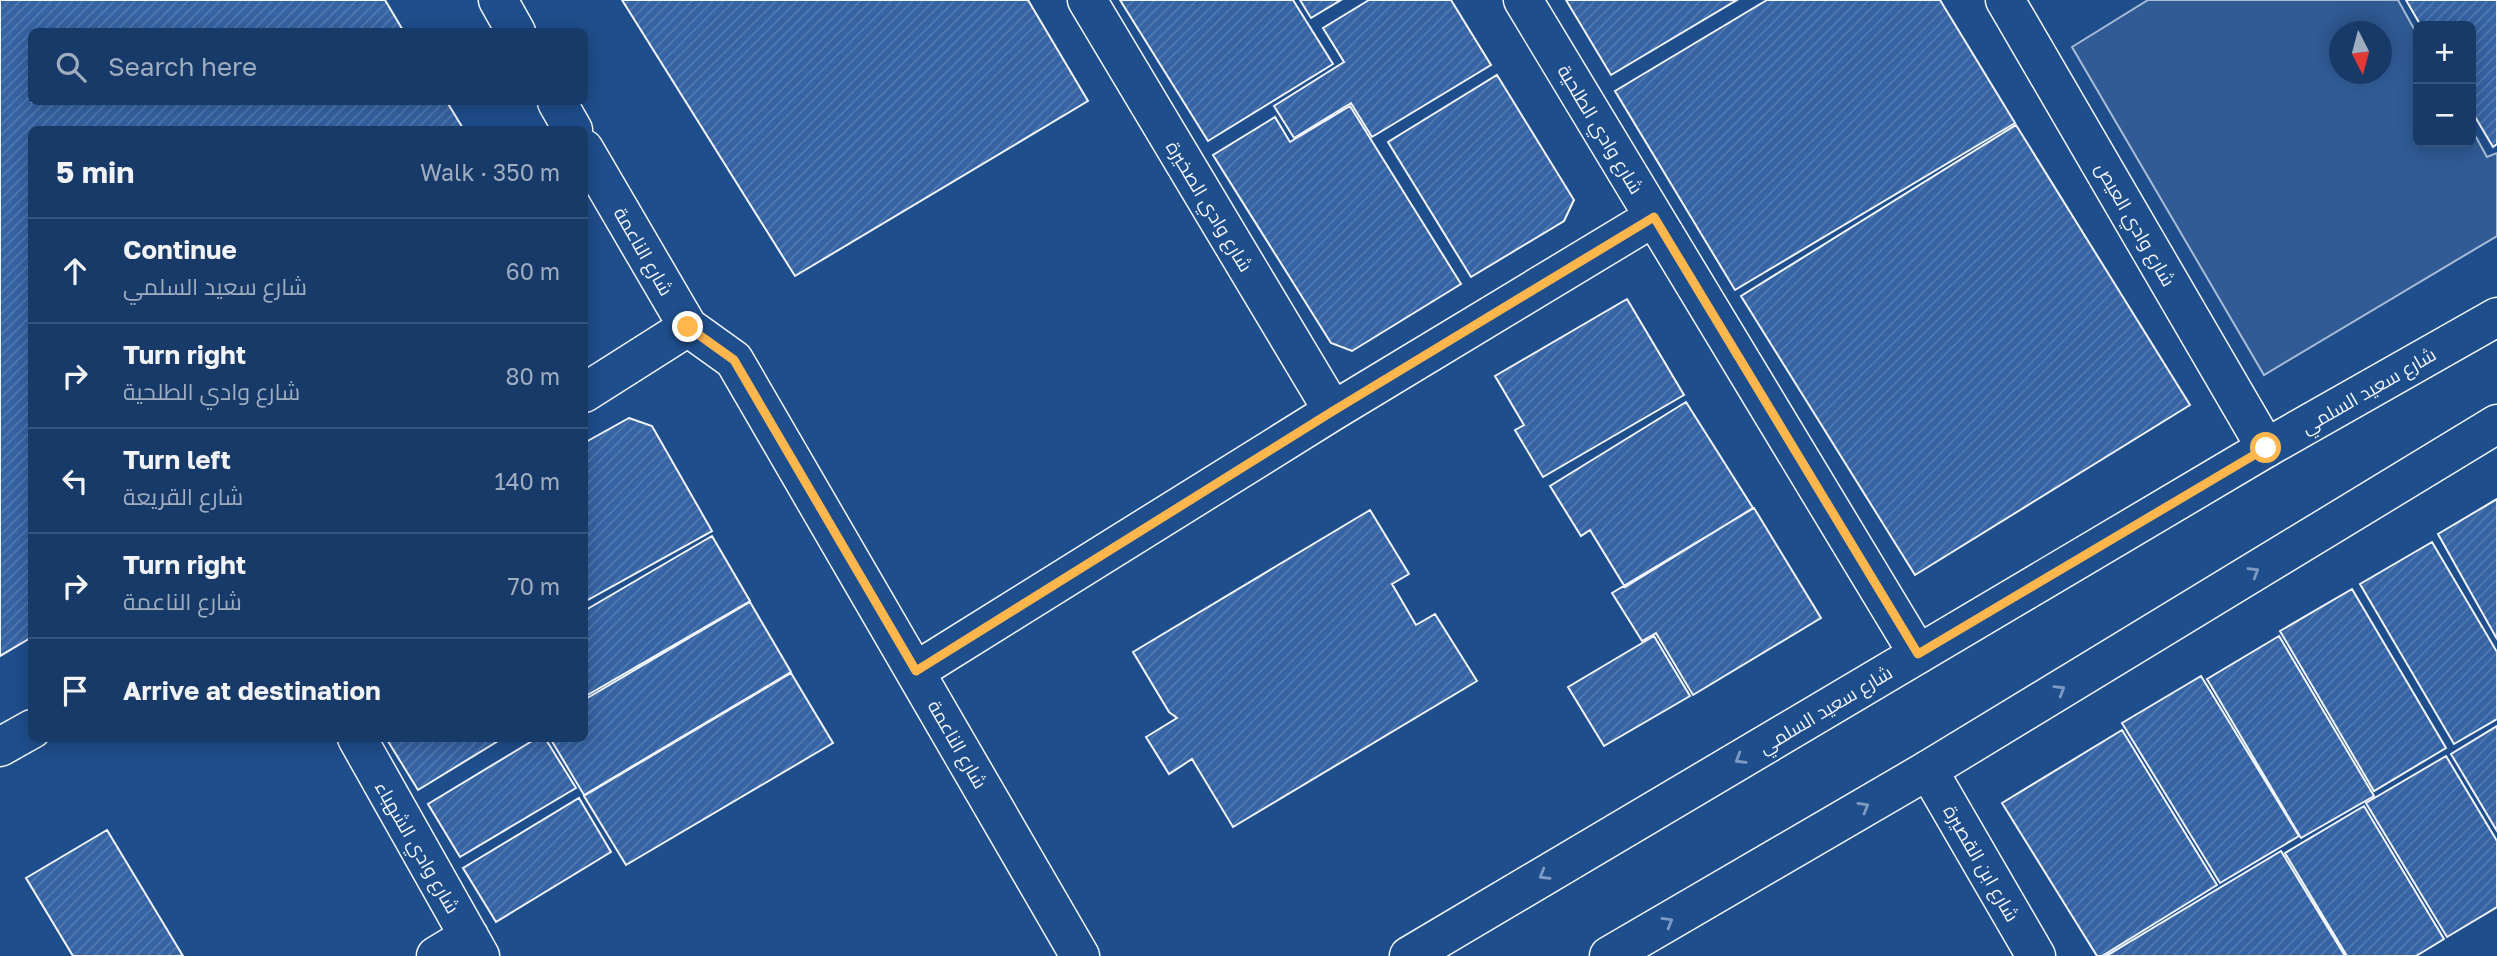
<!DOCTYPE html>
<meta charset="utf-8">
<style>
:root{--surface:#173a69;--page:#244571;--text:#f1f3f6;--muted:#9eadc0;--line:#36547d}
body{margin:0;font-family:"Golos Text",Cairo,sans-serif;background:var(--page);color:var(--text)}
.controls{position:absolute;right:21px;top:21px;display:grid;overflow:hidden;border-radius:10px;box-shadow:0 4px 18px #0003}
.controls button{width:63px;height:63px;display:grid;place-items:center;padding:0;border:0;border-bottom:2px solid var(--line);background:var(--surface);color:var(--text);font:35px sans-serif}
.compass{position:absolute;left:2329px;top:21px;width:63px;height:63px;border-radius:50%;background:var(--surface);box-shadow:0 4px 18px #0003;rotate:174deg}
.stop{position:absolute;width:21px;height:21px;margin:-16px;border:5px solid #ffb74d;border-radius:50%;background:#fff}
.stop.end{background:#ffb74d;border-color:#fff;box-shadow:0 2px 7px #0008}
.list{margin:0;padding:0;list-style:none}
h2{display:flex;justify-content:space-between;align-items:center;height:91px;margin:0;padding:0 28px;font-size:30px}
h2 small{font-size:23px;font-weight:400;color:var(--muted)}
.list li{display:grid;grid-template-columns:46px 1fr auto;gap:21px;align-items:center;box-sizing:border-box;height:105px;padding:0 28px;border-top:2px solid var(--line)}
.list b{display:block;font-size:26px;white-space:nowrap}
.list p{margin:0;font-size:23px;white-space:nowrap;color:var(--muted)}
.list em{font-size:23px;font-style:normal;color:var(--muted)}
.icon{flex:none;width:38px;height:38px;fill:none;stroke:currentColor;stroke-width:2;stroke-linecap:round;stroke-linejoin:round}
.map{position:relative;flex:none;width:2497px;height:956px;overflow:hidden}
.search{position:absolute;background:var(--surface);box-shadow:0 4px 18px #0003;left:28px;top:28px;width:560px;height:77px;display:flex;align-items:center;gap:18px;box-sizing:border-box;padding:0 24px;border-radius:10px;color:var(--muted);font-size:26px}
.panel{position:absolute;background:var(--surface);box-shadow:0 4px 18px #0003;left:28px;top:126px;width:560px;height:616px;border-radius:10px}
.map>svg:first-child{display:block}
</style>
<div class="map">
<svg width="2497" height="956" viewBox="0 0 2497 956">
<defs>
<pattern id="building-hatch" width="6" height="6" patternUnits="userSpaceOnUse" patternTransform="scale(1.75)"><rect width="6" height="6" fill="#3563a3"/><path d="M-1 1l2-2M0 6l6-6M5 7l2-2" fill="none" stroke="#537ab1"/></pattern>
</defs>
<rect width="100%" height="100%" fill="#1f4e8c"/>
<!-- built -->
<path fill="#305b95" stroke="#a8bbd7" stroke-width="2" fill-rule="evenodd" d="M2148,0H2398L2418,36V142H2471V128L2487,157L2497,153V236L2264,375L2072,47ZM2340,32H2382V74H2340Z"/>
<!-- building -->
<path fill="url(#building-hatch)" stroke="#f2f6ff" stroke-width="2" d="M0,0H385L404,32H32V102H447L464,130H32V637L0,656Z
M622,0H1028L1088,101L795,276Z
M1120,0H1293L1333,64L1208,141Z
M1300,0H1341L1311,18Z
M1369,0H1451L1491,65L1372,137L1351,103L1294,138L1274,106L1344,62L1323,28Z
M1566,0H1737L1611,75Z
M1767,0H1940L2015,123L1735,290L1615,91Z
M2406,0H2497V144L2493,147L2471,110V26H2421Z
M1497,75L1574,200L1564,221L1471,277L1388,142Z
M1350,106L1461,284L1352,351L1331,343L1213,155L1275,117L1290,142Z
M2016,125L2190,405L1915,575L1741,296Z
M1627,299L1684,395L1543,477L1515,430L1524,425L1495,376Z
M1686,402L1753,508L1625,587L1590,530L1581,536L1550,486Z
M629,418L652,426L712,531L584,602V443Z
M2497,499V639L2438,534Z
M1754,508L1821,618L1693,695L1656,633L1642,641L1612,593Z
M1370,510L1409,574L1392,584L1416,625L1435,614L1477,681L1233,827L1192,759L1169,774L1146,737L1177,718L1169,712L1133,652Z
M712,536L750,601L584,697V611Z
M2432,542L2497,652V719L2454,744L2360,584Z
M2352,589L2446,748L2374,791L2280,631Z
M750,602L791,672L584,795L550,738H584V700Z
M1654,636L1690,696L1604,746L1568,687Z
M2279,636L2374,796L2301,838L2207,679Z
M791,673L833,743L626,865L584,796Z
M2201,676L2299,836L2220,883L2122,723Z
M2497,726V831L2451,754Z
M2122,730L2217,885L2102,956H2097L2002,803Z
M386,738H503L418,790Z
M537,738H545L576,788L460,857L428,804Z
M2446,756L2497,841V907L2447,937L2366,803Z
M579,798L611,852L496,922L463,868Z
M2364,806L2444,939L2416,956H2347L2285,853Z
M107,830L183,956H73L26,878Z
M2281,851L2345,956H2106Z"/>
<g fill="none" stroke-linecap="round" stroke-linejoin="round">
<!-- minor casing -->
<g stroke="#f2f6ff" stroke-width="41">
<path id="minor" d="M498,0L516,32
M1087,0L1333,411
M1523,0L1918,654
M2005,0L2266,448
M557,102L573,130
M584,149L688,327L734,360L1080,956
M584,393L688,327
M916,671L1333,411L1654,217
M357,738L480,956
M0,747L32,729
M1928,770L2036,956
M436,956L469,936"/>
</g>
<!-- tertiary casing -->
<g stroke="#f2f6ff" stroke-width="41">
<path id="tertiary" d="M1409,956L2266,448L2497,317
M1609,956L1928,770L2497,424"/>
</g>
<!-- minor -->
<use href="#minor" stroke="#1f4e8c" stroke-width="38"/>
<!-- tertiary -->
<use href="#tertiary" stroke="#1f4e8c" stroke-width="38"/>
</g>
<!-- one-way arrows -->
<defs><path id="oneway-chevron" d="M-2-3.5L2.5 0L-2 3.5" fill="none" stroke-width="1.6" stroke-linecap="round" stroke-linejoin="round" transform="scale(1.75)"/></defs>
<g stroke="#7e9ac0">
<use href="#oneway-chevron" transform="translate(2254 572) rotate(-31)"/>
<use href="#oneway-chevron" transform="translate(2060 690) rotate(-31)"/>
<use href="#oneway-chevron" transform="translate(1740 759) rotate(149)"/>
<use href="#oneway-chevron" transform="translate(1864 807) rotate(-30)"/>
<use href="#oneway-chevron" transform="translate(1544 875) rotate(149)"/>
<use href="#oneway-chevron" transform="translate(1668 922) rotate(-30)"/>
</g>
<g fill="none" stroke-linecap="round" stroke-linejoin="round">
<!-- route -->
<path stroke="#ffb74d" stroke-width="9" d="M688,327L734,360L916,671L1333,411L1654,217L1918,654L2266,448"/>
</g>
<g text-anchor="middle" dominant-baseline="central" stroke-width="5" stroke-linejoin="round" paint-order="stroke">
<!-- street labels -->
<g font-size="19" fill="#f2f6ff" stroke="#1f4e8c">
<text transform="translate(1601 129) rotate(59)">شارع وادي الطلحية</text>
<text transform="translate(1210 206) rotate(59)">شارع وادي الصخيرة</text>
<text transform="translate(2136 224) rotate(60)">شارع وادي العيص</text>
<text transform="translate(644 251) rotate(60)">شارع الناعمة</text>
<text transform="translate(2368 390) rotate(-30)">شارع سعيد السلمي</text>
<text transform="translate(1825 709) rotate(-31)">شارع سعيد السلمي</text>
<text transform="translate(958 744) rotate(60)">شارع الناعمة</text>
<text transform="translate(418 847) rotate(60)">شارع وادي الشهباء</text>
<text transform="translate(1982 863) rotate(60)">شارع ابن القصيرة</text>
</g>
</g>
</svg>
<div class="controls">
<button>+</button>
<button>−</button>
</div>
<svg class="compass" viewBox="-18 -18 36 36"><path d="M0-13l5 13h-10z" fill="#e53935"/><path d="M0 13l5-13h-10z" fill="#9eadc0"/></svg>
<div class="stop" style="left:2266px;top:448px"></div>
<div class="stop end" style="left:688px;top:327px"></div>
<div class="search"><svg class="icon" aria-label="search" viewBox="0 0 24 24"><circle cx="10" cy="10" r="6"/><path d="M15 15l6 6"/></svg>Search here</div>
<section class="panel">
<h2>5 min<small>Walk · 350 m</small></h2>
<ul class="list">
<li><svg class="icon" aria-label="ahead" viewBox="0 0 24 24"><path d="M12 20V5M6 11l6-6 6 6"/></svg><div><b>Continue</b><p>شارع سعيد السلمي</p></div><em>60 m</em></li>
<li><svg class="icon" aria-label="right" viewBox="0 0 24 24"><path d="M7 20v-9h11M14 6l5 5-5 5"/></svg><div><b>Turn right</b><p>شارع وادي الطلحية</p></div><em>80 m</em></li>
<li><svg class="icon" aria-label="left" viewBox="0 0 24 24"><path d="M17 20v-9H6M10 6l-5 5 5 5"/></svg><div><b>Turn left</b><p>شارع القريعة</p></div><em>140 m</em></li>
<li><svg class="icon" aria-label="right" viewBox="0 0 24 24"><path d="M7 20v-9h11M14 6l5 5-5 5"/></svg><div><b>Turn right</b><p>شارع الناعمة</p></div><em>70 m</em></li>
<li><svg class="icon" aria-label="arrive" viewBox="0 0 24 24"><path d="M6 21V4h12l-3 4 3 4H6"/></svg><div><b>Arrive at destination</b></div></li>
</ul>
</section>
</div>
